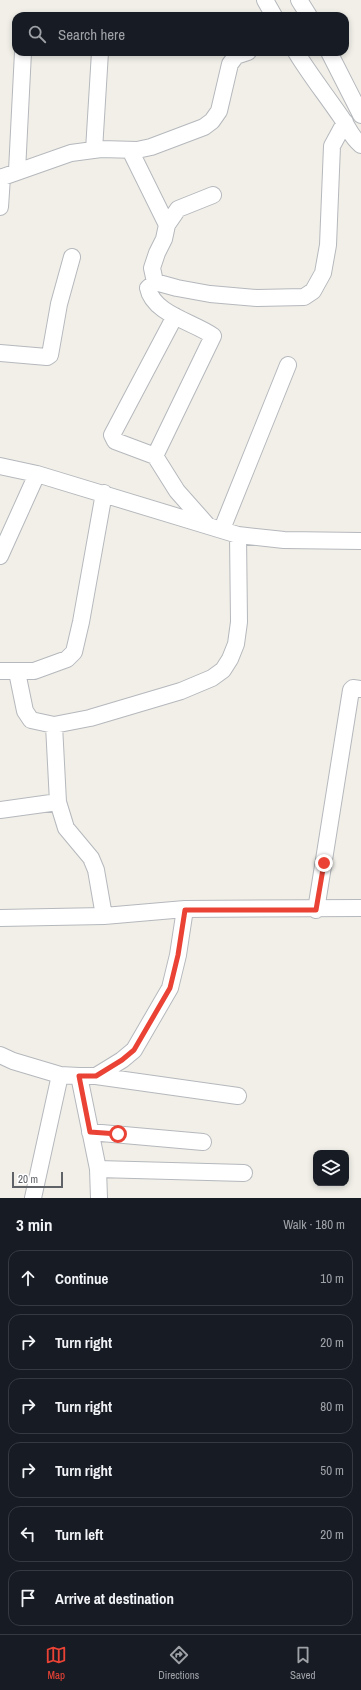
<!DOCTYPE html>
<meta charset="utf-8">
<style>
:root{--surface:#171b24;--page:#242831;--text:#f1f3f6;--muted:#9ea1a6;--line:#363941;--accent:#ea4335}
body{margin:0;font-family:"Archivo Narrow",sans-serif;background:var(--page);color:var(--text)}
.controls{position:absolute;right:12px;bottom:12px;display:grid;overflow:hidden;border-radius:8px;box-shadow:0 2px 6px #0003}
.controls button{width:36px;height:36px;display:grid;place-items:center;padding:0;border:0;border-bottom:1px solid var(--line);background:var(--surface);color:var(--text);font:20px sans-serif}
.scale{position:absolute;left:12px;bottom:10px;width:51px;box-sizing:border-box;padding-left:4px;border:2px solid #5f6368;border-top:0;font-size:11px;line-height:14px;white-space:nowrap;color:#5f6368;-webkit-text-stroke:3px #fff;paint-order:stroke}
.stop{position:absolute;width:12px;height:12px;margin:-9px;border:3px solid #ea4335;border-radius:50%;background:#fff}
.stop.end{background:#ea4335;border-color:#fff;box-shadow:0 1px 4px #0008}
.list{margin:0;padding:0;list-style:none}
h2{display:flex;justify-content:space-between;align-items:center;height:52px;margin:0;padding:0 16px;font-size:17px}
h2 small{font-size:13px;font-weight:400;color:var(--muted)}
.list li{display:grid;grid-template-columns:26px 1fr auto;gap:12px;align-items:center;box-sizing:border-box;height:56px;margin:0 8px 8px;padding:0 8px;border:1px solid var(--line);border-radius:12px}
.list b{display:block;font-size:15px;white-space:nowrap}
.list em{font-size:13px;font-style:normal;color:var(--muted)}
.icon{flex:none;width:22px;height:22px;fill:none;stroke:currentColor;stroke-width:2;stroke-linecap:round;stroke-linejoin:round}
.map{position:relative;flex:none;width:361px;height:1198px;overflow:hidden}
.search{position:absolute;background:var(--surface);box-shadow:0 2px 6px #0003;left:12px;right:12px;top:12px;height:44px;display:flex;align-items:center;gap:10px;box-sizing:border-box;padding:0 14px;border-radius:12px;color:var(--muted);font-size:15px}
.sheet{height:436px;background:var(--surface)}
nav{display:flex;justify-content:space-around;align-items:center;box-sizing:border-box;height:56px;border-top:1px solid var(--line);background:var(--surface);font-size:11px;color:var(--muted)}
nav a{display:grid;justify-items:center;gap:2px}
nav .on{color:var(--accent)}
.map>svg:first-child{display:block}
</style>
<div class="map">
<svg width="361" height="1198" viewBox="0 0 361 1198">
<rect width="100%" height="100%" fill="#f1efe8"/>
<g fill="none" stroke-linecap="round" stroke-linejoin="round">
<!-- minor casing -->
<g stroke="#b5b8bc" stroke-width="18">
<path id="minor" d="M265,0L274,16
M299,0L309,16
M296,52C310,75 326,95 341,117C349,128 350,136 361,145
M329,52L361,115
M94,150L100,52
M130,150L167,225
M17,171L23,52
M0,178L71,153L101,149L137,150L151,147L204,127L212,121L219,111L230,64L236,56L248,52
M0,207L2,177
M155,282L177,288L210,294L257,298L304,297L313,291L323,273L328,245L332,146L345,122
M175,316L112,435L115,441L155,456L177,491L208,526
M0,353L47,357L50,355L59,304L72,257
M155,456L213,336C194,322 153,314 148,288L155,282L152,268L157,253L164,239L167,225L178,209L213,195
M0,466L37,474L238,535L284,540L361,541
M222,529L288,365
M0,556L37,474
M0,671H34L67,659L74,652L81,622L104,493
M17,672L25,711L31,720L54,725L90,718L181,691L212,678L223,670L230,659L236,644L239,622L238,535
M54,725L58,802
M0,810L58,802L66,828L91,858L96,870L104,916
M316,910L351,690L353,688L361,689
M0,918L104,916L185,909L361,908
M0,1055L13,1061L60,1075L79,1076H96L122,1060L134,1050L170,988L178,955L185,909
M79,1076L98,1169L99,1198
M96,1076L238,1096
M90,1132L203,1142
M98,1169L244,1173
M33,1198L60,1075"/>
</g>
<!-- minor -->
<use href="#minor" stroke="#fff" stroke-width="16"/>
</g>
<g fill="none" stroke-linecap="round" stroke-linejoin="round">
<!-- route -->
<path stroke="#ea4335" stroke-width="5" d="M118,1134L90,1132L79,1076H96L122,1060L134,1050L170,988L178,955L185,910H316L324,863"/>
</g>
</svg>
<div class="controls">
<button><svg class="icon" aria-label="layers" viewBox="0 0 24 24"><path d="M12 4l9 5-9 5-9-5zM3 14l9 5 9-5"/></svg></button>
</div>
<div class="scale">20 m</div>
<div class="stop" style="left:118px;top:1134px"></div>
<div class="stop end" style="left:324px;top:863px"></div>
<div class="search"><svg class="icon" aria-label="search" viewBox="0 0 24 24"><circle cx="10" cy="10" r="6"/><path d="M15 15l6 6"/></svg>Search here</div>
</div>
<section class="sheet">
<h2>3 min<small>Walk · 180 m</small></h2>
<ul class="list">
<li><svg class="icon" aria-label="ahead" viewBox="0 0 24 24"><path d="M12 20V5M6 11l6-6 6 6"/></svg><div><b>Continue</b></div><em>10 m</em></li>
<li><svg class="icon" aria-label="right" viewBox="0 0 24 24"><path d="M7 20v-9h11M14 6l5 5-5 5"/></svg><div><b>Turn right</b></div><em>20 m</em></li>
<li><svg class="icon" aria-label="right" viewBox="0 0 24 24"><path d="M7 20v-9h11M14 6l5 5-5 5"/></svg><div><b>Turn right</b></div><em>80 m</em></li>
<li><svg class="icon" aria-label="right" viewBox="0 0 24 24"><path d="M7 20v-9h11M14 6l5 5-5 5"/></svg><div><b>Turn right</b></div><em>50 m</em></li>
<li><svg class="icon" aria-label="left" viewBox="0 0 24 24"><path d="M17 20v-9H6M10 6l-5 5 5 5"/></svg><div><b>Turn left</b></div><em>20 m</em></li>
<li><svg class="icon" aria-label="arrive" viewBox="0 0 24 24"><path d="M6 21V4h12l-3 4 3 4H6"/></svg><div><b>Arrive at destination</b></div></li>
</ul>
</section>
<nav>
<a class="on"><svg class="icon" aria-label="map" viewBox="0 0 24 24"><path d="M3 6l6-2 6 2 6-2v14l-6 2-6-2-6 2zM9 4v14M15 6v14"/></svg>Map</a>
<a><svg class="icon" aria-label="directions" viewBox="0 0 24 24"><path d="M12 3l9 9-9 9-9-9zM9 14v-3h6M13 9l2 2-2 2"/></svg>Directions</a>
<a><svg class="icon" aria-label="saved" viewBox="0 0 24 24"><path d="M7 4h10v16l-5-4-5 4z"/></svg>Saved</a>
</nav>
